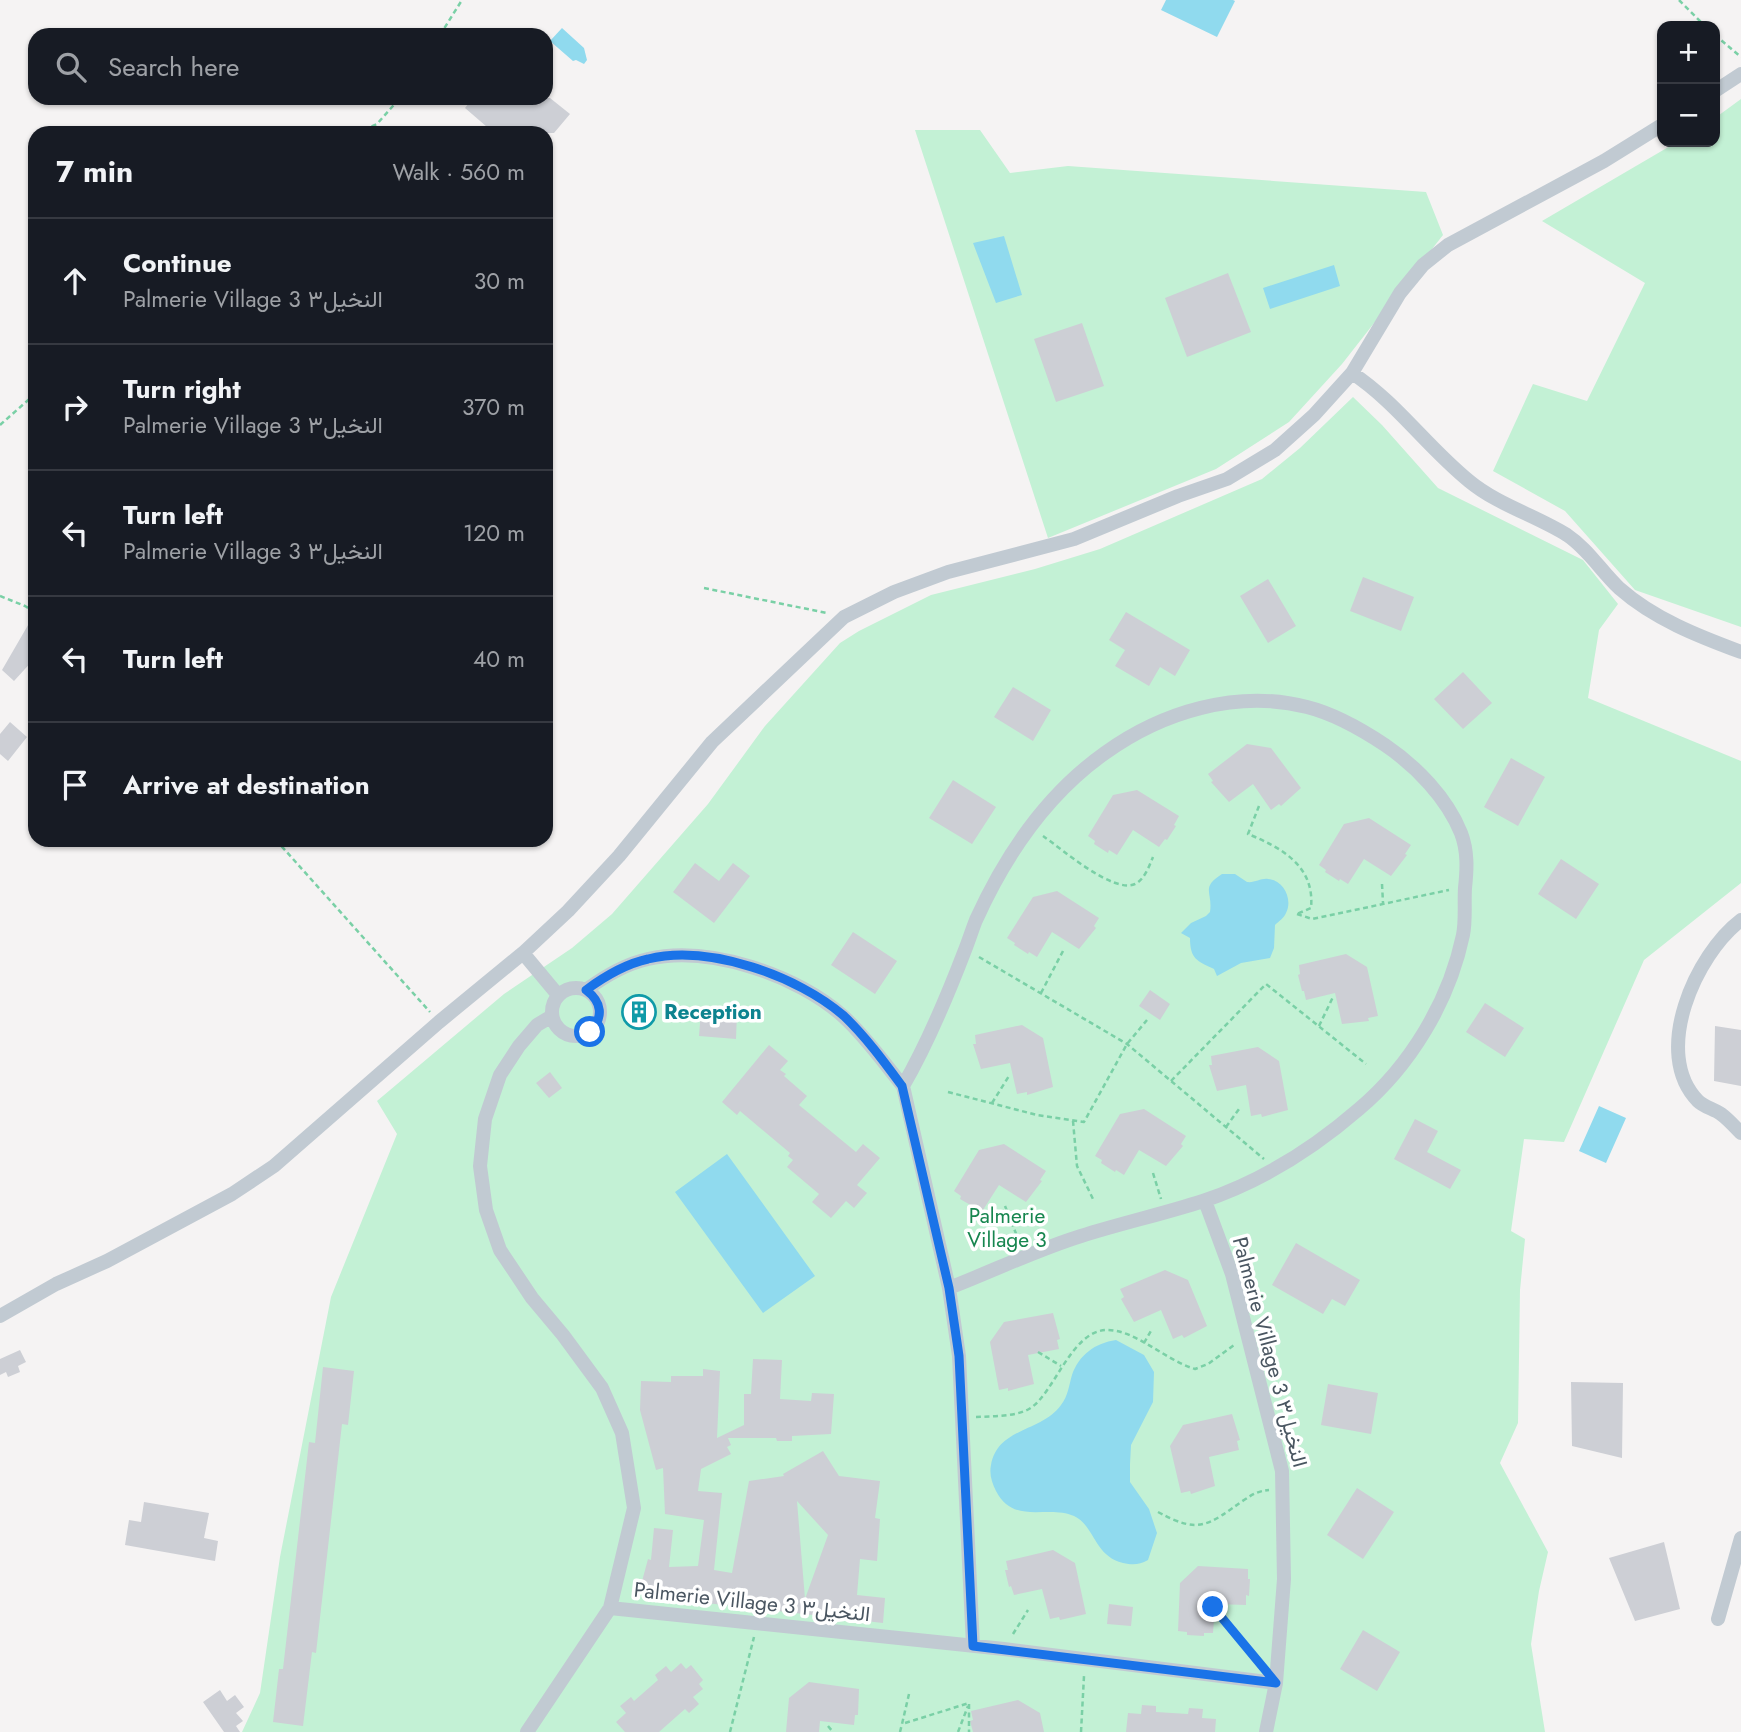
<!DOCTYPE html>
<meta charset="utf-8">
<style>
:root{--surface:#171b24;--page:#20242c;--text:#f1f3f6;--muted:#9ea1a6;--line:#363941}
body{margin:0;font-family:Jost,Vazirmatn,sans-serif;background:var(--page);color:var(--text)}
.controls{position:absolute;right:21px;top:21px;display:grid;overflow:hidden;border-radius:14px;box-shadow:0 2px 5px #0004}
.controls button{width:63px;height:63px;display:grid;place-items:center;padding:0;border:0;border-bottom:2px solid var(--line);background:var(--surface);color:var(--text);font:35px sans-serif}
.stop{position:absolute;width:21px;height:21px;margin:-16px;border:5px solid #1a73e8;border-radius:50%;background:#fff}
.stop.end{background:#1a73e8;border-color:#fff;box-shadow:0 2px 7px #0008}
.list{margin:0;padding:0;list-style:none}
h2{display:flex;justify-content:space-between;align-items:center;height:91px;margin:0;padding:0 28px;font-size:30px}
h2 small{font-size:23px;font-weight:400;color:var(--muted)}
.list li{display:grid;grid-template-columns:46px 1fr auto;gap:21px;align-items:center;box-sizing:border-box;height:126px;padding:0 28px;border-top:2px solid var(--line)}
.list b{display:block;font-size:26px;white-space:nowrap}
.list p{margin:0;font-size:23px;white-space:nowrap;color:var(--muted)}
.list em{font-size:23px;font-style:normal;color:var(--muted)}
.icon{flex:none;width:38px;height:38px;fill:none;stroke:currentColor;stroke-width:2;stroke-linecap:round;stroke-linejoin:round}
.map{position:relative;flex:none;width:1741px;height:1732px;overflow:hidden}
.search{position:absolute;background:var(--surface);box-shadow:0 2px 5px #0004;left:28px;top:28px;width:525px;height:77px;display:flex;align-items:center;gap:18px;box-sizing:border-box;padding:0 24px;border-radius:21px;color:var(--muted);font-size:26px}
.panel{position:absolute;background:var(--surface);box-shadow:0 2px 5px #0004;left:28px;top:126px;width:525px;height:721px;border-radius:21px}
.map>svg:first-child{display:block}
</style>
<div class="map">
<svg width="1741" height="1732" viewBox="0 0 1741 1732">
<rect width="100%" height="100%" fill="#f5f3f3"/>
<!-- green -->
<path fill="#c3f1d5" d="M1741,99V627L1635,590L1565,511L1493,471L1533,384L1587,401L1645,283L1542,221L1677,142H1715V118Z
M915,130H980L1010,173L1068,166L1426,192L1443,235L1342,364L1289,422L1216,469L1048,538Z
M1353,397L1382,425L1438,488L1583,560L1618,604L1599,630L1588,698L1741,761V883L1644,960L1564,1142L1524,1139L1511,1231L1525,1239L1520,1290L1518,1423L1500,1463L1548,1552L1539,1591L1531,1644L1545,1732H242L260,1693L280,1557L331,1297L397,1134L377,1101L504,994L572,948L612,914L708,804L765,726L840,643L859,631L931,595L1035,569L1100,549L1262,479L1300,448Z"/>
<!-- water -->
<path fill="#90daee" d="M1166,0H1233L1235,1L1217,37L1161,10Z
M562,28L584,48L587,60L584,64L576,60L573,61L550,41Z
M1004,236L1022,295L996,303L973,243Z
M1334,265L1340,286L1270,309L1263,288Z
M1222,874H1235L1247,882C1255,883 1261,878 1268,879C1284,880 1293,900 1286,913C1284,918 1279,921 1275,925L1274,948L1270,958L1241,963L1217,976L1214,969C1197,961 1190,959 1190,938L1181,933L1191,923L1206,916L1210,912C1213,892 1200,888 1222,874Z
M1599,1106L1626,1118L1606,1163L1579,1151Z
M727,1154L815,1276L763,1313L675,1192Z
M1116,1340L1144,1355L1154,1372L1153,1402L1131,1445L1130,1464V1482L1149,1509L1157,1533L1148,1560C1139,1565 1133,1565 1123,1563C1094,1556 1095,1526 1074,1516C1048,1504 1014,1526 996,1491C992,1483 989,1474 991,1465C998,1427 1042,1432 1061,1405C1068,1396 1069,1385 1072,1375C1079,1355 1095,1343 1116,1340Z"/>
<!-- building -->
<path fill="#cdcfd5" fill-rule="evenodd" d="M473,98H550L570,114L554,133H494L465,108Z
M1228,273L1251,332L1187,357L1165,298Z
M1082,323L1104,386L1056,402L1034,339Z
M1363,577L1414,597L1401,631L1350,611Z
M1268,579L1296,626L1268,643L1240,596Z
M1126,612L1190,650L1175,676L1160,667L1149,686L1115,666L1125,650L1109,640Z
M35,613V658L14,681L2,670Z
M1463,672L1492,703L1463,729L1434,699Z
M1013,687L1051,710L1033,741L994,717Z
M10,722L27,737L8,761L0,754V734Z
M1247,744L1271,748L1301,788L1281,806L1279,804L1271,810L1253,784L1229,802L1211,782L1213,781L1208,774Z
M1511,758L1545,777L1518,826L1484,807Z
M953,780L996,807L972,844L929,818Z
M1137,790L1179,816L1174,825L1176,826L1167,840L1165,839L1159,847L1133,830L1117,855L1109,850L1108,853L1094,844L1095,841L1088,836L1113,795Z
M1369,818L1411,845L1405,854L1407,855L1391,876L1364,859L1348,884L1340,879L1339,881L1325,872L1326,870L1319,865L1344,824Z
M1561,859L1599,884L1576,919L1538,894Z
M695,863L719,881L733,863L750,876L714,923L673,892Z
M1057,891L1099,918L1094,926L1096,928L1079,949L1052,932L1037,957L1029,952L1028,954L1014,945L1015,943L1007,938L1033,897Z
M853,932L897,961L875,994L831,965Z
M1346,954L1367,967L1378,1016L1368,1018L1369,1021L1342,1024L1335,993L1306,1000L1304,991H1302L1298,975L1300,974L1299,965Z
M1150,990L1170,1004L1160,1020L1139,1006Z
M639,1000L651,1016L637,1026L625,1011Z
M1485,1003L1524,1028L1505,1057L1466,1032Z
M701,1011L737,1013L736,1039L699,1036Z
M1022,1025L1043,1038L1053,1087L1027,1095V1092L1017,1094L1010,1063L981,1069L973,1044H976L975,1035Z
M1715,1026L1741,1030V1086L1714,1081Z
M769,1045L788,1061L780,1070L786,1074L784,1076L807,1096L799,1105L856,1152L863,1144L880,1158L857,1185L867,1193L854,1208L846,1201L831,1218L812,1202L819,1194L787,1167L793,1160L788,1156L790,1153L740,1111L737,1115L722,1102Z
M1258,1047L1279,1061L1288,1110L1262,1117L1261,1114L1251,1116L1246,1085L1217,1091L1209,1065H1212L1211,1056Z
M550,1072L562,1088L549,1098L536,1083Z
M1144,1109L1186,1136L1181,1144L1183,1146L1166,1166L1139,1150L1124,1175L1116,1170L1115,1172L1101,1163L1102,1160L1095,1156L1120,1114Z
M1415,1119L1438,1131L1427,1152L1461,1170L1450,1189L1394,1159Z
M1004,1144L1046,1171L1040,1180L1042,1181L1026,1202L999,1185L983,1210L975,1205L974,1207L960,1199L961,1196L954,1191L979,1150Z
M1296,1243L1360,1280L1345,1306L1332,1299L1323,1314L1272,1285Z
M1165,1270L1188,1280L1207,1326L1184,1338L1182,1335L1173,1339L1161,1310L1134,1322L1121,1299L1124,1297L1120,1289Z
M1053,1313L1060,1339L1057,1340L1059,1349L1028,1355L1034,1384L1008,1391V1388L999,1390L990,1342L1004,1322Z
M20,1350L26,1362L18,1366L20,1372L8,1377L6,1372L0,1375V1359Z
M753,1359L782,1360L780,1399L811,1401L812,1393L834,1394L831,1434L792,1436V1441H777L776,1438H728L731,1445L727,1447L731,1454L701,1469L698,1491L722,1493L714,1570L732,1573L749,1481L784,1476L783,1474L823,1451L839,1476L880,1481L875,1518L880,1519L877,1561L860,1559L857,1595L885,1598L883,1623L688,1601L662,1596L663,1591L641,1585L648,1559L651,1560L654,1528L673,1530L669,1567L698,1566L704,1520L665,1514L663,1468L656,1470L640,1410L641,1381L671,1382V1376H703V1369L720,1371L717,1438L744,1425V1394H751ZM797,1501L828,1535L805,1599Z
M323,1367L354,1371L348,1425L342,1424L316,1653L312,1652L303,1726L273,1722L279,1669H283L309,1442L315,1443Z
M1571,1382L1623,1383L1622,1458L1572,1446Z
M1328,1384L1378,1393L1371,1434L1321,1425Z
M1232,1414L1240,1440L1237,1441L1239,1450L1209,1457L1215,1486L1191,1494L1190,1491L1181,1493L1170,1446L1183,1425Z
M1357,1488L1394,1512L1363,1559L1327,1535Z
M144,1502L209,1513L204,1538L218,1541L215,1561L125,1545L129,1520L141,1522Z
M1664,1542L1680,1609L1635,1621L1609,1558Z
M1053,1550L1075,1563L1086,1614L1060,1620L1059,1617L1050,1619L1042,1589L1014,1595L1011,1586L1009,1587L1005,1570H1008L1006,1561Z
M1198,1566L1248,1569V1579H1250L1249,1596L1246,1595V1605L1215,1604L1213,1633H1204V1636L1187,1635V1632L1178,1631L1180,1583Z
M1109,1604L1133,1607L1131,1626L1107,1624Z
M1363,1630L1400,1652L1377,1691L1340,1669Z
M681,1663L686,1669L691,1665L703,1680L699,1684L703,1689L693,1697L699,1704L689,1713L685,1709L659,1732H625L616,1722L626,1713L620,1706L631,1697L634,1701L658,1680L655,1675L666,1666L671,1672Z
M809,1682L859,1689L858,1715H855L854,1725L820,1721L819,1732H786L789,1698Z
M220,1690L227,1701L235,1695L244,1707L236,1713L243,1721L236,1726L240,1732H224L203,1702Z
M1018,1700L1040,1713L1044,1732H973L970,1721L973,1720L971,1711Z
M1142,1705L1156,1706V1712L1188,1714L1189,1708L1203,1709L1202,1718L1216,1719L1215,1732H1126L1128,1713L1141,1714Z"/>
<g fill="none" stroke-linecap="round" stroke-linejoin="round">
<!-- path -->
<path stroke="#7ad0a6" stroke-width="2.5" stroke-dasharray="5 3.5" stroke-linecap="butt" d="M1679,0L1705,26
M440,35L462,0
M1715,35L1741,57
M356,133L377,124L400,98
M0,425L35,394
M704,588L827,613
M0,596L25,606L35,612
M1259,806L1248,834C1282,848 1315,866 1311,908L1297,914
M1043,836C1062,849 1113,894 1135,884C1145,879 1149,866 1153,857
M276,840L430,1012
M1382,884L1383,903
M1297,914L1312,919L1449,890
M979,957L1127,1044L1264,1159
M1041,993L1063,951
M1319,1026L1333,997
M1171,1081L1266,984L1366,1064
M948,1092L1037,1115L1084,1122L1127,1044L1147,1020
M992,1103L1009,1076
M1073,1121L1077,1166L1094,1201
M1226,1127L1239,1109
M1153,1173L1161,1199
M1005,1206L1019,1241
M1144,1343L1152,1329
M1038,1352L1061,1366
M976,1417C994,1416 1014,1417 1029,1409C1054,1395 1071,1330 1107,1330C1136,1330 1165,1360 1195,1369L1208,1364L1234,1345
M1158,1512C1200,1535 1208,1525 1244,1500C1253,1494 1258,1491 1269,1490
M1213,1607L1260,1664
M1013,1634L1028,1610
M909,1694L902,1724L969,1703V1732
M828,1726L833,1732
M730,1732L754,1637
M900,1732L902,1724
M958,1732L968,1706
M1081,1732L1084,1676"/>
<!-- street -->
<path stroke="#c1cad2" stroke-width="14" d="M1715,91L1741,74
M1352,373C1396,402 1428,448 1469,481C1498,505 1535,515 1567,535C1588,549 1601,571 1619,588C1654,619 1698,636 1741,652
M1741,920C1696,954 1651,1053 1698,1101C1704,1107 1714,1109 1721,1114C1728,1119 1735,1127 1741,1133
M523,953L558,995
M552 1012a24 24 0 1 1 48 0a24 24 0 1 1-48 0Z
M586,990C605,976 625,964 648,959C709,945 798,975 844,1017C866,1037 884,1063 903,1086L949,1288L959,1356L973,1646
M903,1086C928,1043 947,997 965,950C969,940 972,930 976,920C1005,856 1047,794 1105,753C1162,712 1237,689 1307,707C1335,714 1361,729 1385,745C1416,766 1447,798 1461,833C1468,851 1467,870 1465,888C1464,904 1466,920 1463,935C1449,1002 1410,1066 1359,1109C1314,1148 1260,1182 1203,1201C1163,1214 1122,1223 1081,1236C1036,1250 993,1271 949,1288
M1205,1201L1232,1274L1282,1471L1284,1579L1276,1683L1266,1732
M0,1316L56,1284L107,1261L232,1194L274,1166L439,1022L523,953L568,911L619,856L712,742L844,617L894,592L948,572L1074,539L1178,496L1227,479L1275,450L1314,415L1352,373L1400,293L1423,265L1448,245L1604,161L1662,125
M610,1608L1004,1649L1276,1683
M1718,1619L1741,1538
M527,1732L610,1608L634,1508L622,1433L602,1388L563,1335L532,1298L500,1250L486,1210L480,1166L485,1119L500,1075L519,1046L537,1025L552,1016"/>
</g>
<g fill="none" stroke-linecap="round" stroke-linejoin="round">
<!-- route -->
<path stroke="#1a73e8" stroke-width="9" d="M590,1032C604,1017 602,1002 586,990C605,976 625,964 648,959C709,944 798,976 844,1016C866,1037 885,1063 902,1086L949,1288L959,1356L973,1646L1276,1683L1213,1607"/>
</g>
<!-- icons -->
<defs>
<g id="building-ring" transform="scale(1.75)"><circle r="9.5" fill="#fff" stroke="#0f9aa8" stroke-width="1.5"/><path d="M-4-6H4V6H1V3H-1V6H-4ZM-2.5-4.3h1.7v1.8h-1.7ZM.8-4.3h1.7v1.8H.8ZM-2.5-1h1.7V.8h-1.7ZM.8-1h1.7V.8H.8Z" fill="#0f9aa8"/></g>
</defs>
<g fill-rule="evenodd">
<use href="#building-ring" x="639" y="1012"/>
</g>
<g text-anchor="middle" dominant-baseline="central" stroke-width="7" stroke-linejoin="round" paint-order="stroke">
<!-- culture labels -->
<g font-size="21" font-weight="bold" fill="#0d838f" stroke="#fff" text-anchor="start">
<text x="664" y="1012">Reception</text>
</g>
<!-- park labels -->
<g font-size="21" fill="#17864f" stroke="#fff">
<text x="1007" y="1216">Palmerie<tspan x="1007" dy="24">Village 3</tspan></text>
</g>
<!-- street labels -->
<g font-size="21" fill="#4a5661" stroke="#fff">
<text transform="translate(1270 1352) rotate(75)">Palmerie Village 3 النخيل٣</text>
<text transform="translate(752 1602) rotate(6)">Palmerie Village 3 النخيل٣</text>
</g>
</g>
</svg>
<div class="controls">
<button>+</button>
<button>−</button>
</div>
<div class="stop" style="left:590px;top:1032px"></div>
<div class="stop end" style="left:1213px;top:1607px"></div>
<div class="search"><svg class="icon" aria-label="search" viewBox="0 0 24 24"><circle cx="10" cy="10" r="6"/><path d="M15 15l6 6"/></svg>Search here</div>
<section class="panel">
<h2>7 min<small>Walk · 560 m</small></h2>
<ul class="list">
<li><svg class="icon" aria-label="ahead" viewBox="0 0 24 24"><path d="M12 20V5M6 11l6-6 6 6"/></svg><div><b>Continue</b><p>Palmerie Village 3 النخيل٣</p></div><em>30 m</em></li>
<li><svg class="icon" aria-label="right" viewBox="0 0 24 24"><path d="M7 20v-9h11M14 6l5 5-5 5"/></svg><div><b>Turn right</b><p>Palmerie Village 3 النخيل٣</p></div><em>370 m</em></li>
<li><svg class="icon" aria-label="left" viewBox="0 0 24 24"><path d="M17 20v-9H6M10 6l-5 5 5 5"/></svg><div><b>Turn left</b><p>Palmerie Village 3 النخيل٣</p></div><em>120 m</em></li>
<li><svg class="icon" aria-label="left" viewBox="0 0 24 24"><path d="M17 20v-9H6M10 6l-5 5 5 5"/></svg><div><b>Turn left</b></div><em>40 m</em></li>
<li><svg class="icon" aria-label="arrive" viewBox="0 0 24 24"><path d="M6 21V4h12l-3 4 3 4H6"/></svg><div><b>Arrive at destination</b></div></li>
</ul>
</section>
</div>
